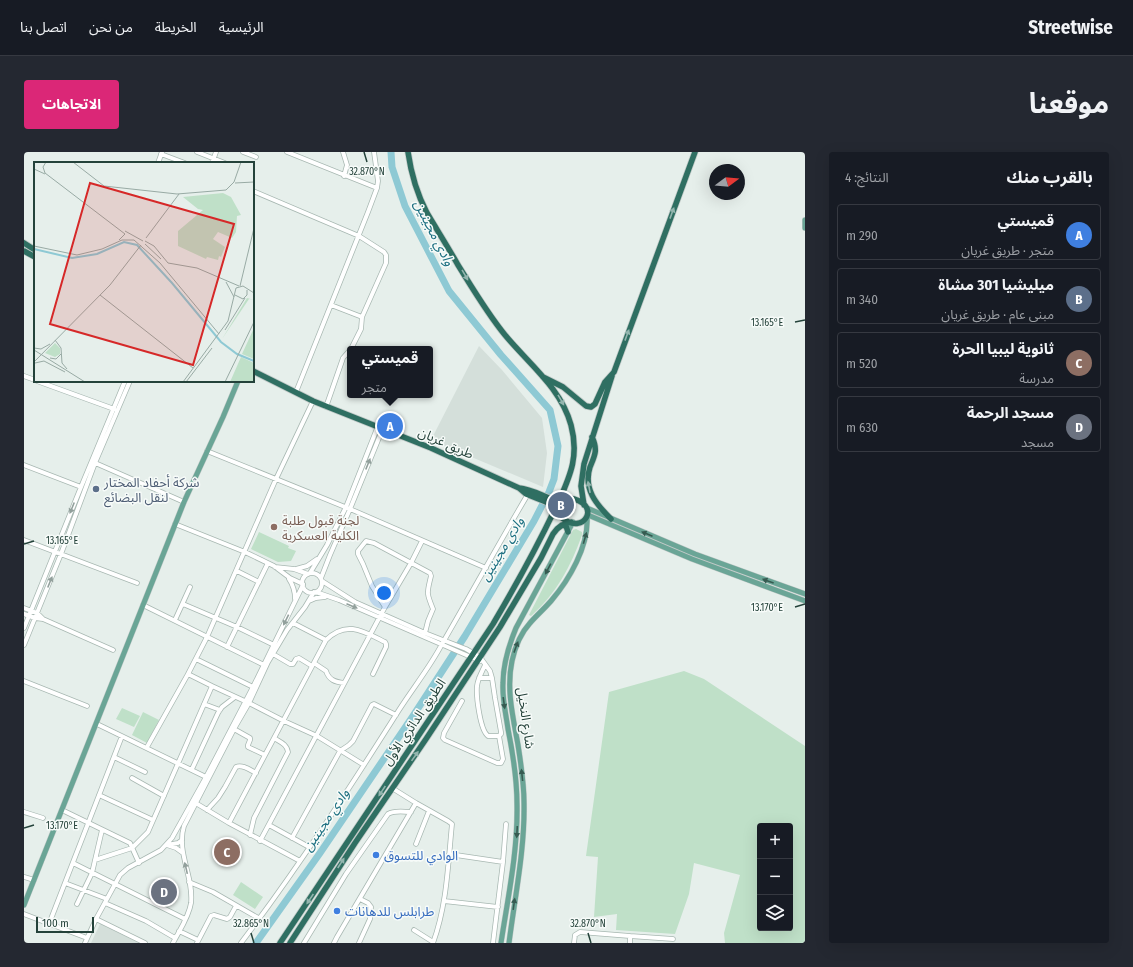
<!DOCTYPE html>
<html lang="ar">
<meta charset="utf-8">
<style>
:root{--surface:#171b24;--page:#242831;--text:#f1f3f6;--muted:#9ea1a6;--line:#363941;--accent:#db2777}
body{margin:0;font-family:"Fira Sans Condensed","Noto Sans Arabic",sans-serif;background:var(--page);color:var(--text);direction:rtl}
.controls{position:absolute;right:12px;bottom:12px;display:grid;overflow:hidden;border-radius:4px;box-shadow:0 4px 16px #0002}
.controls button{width:36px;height:36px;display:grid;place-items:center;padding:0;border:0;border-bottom:1px solid var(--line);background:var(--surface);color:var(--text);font:20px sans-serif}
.compass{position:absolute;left:685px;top:12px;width:36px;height:36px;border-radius:50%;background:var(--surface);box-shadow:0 4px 16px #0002;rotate:74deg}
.scale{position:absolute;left:12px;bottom:10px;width:58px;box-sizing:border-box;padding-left:4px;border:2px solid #24423a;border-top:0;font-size:11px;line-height:14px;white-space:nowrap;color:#24423a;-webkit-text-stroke:3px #f7fbf9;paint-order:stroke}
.you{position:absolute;left:360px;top:441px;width:14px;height:14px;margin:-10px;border:3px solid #fff;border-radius:50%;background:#1a73e8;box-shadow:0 0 0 6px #1a73e833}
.badge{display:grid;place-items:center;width:26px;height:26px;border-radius:50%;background:var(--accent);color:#fff;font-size:13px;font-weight:700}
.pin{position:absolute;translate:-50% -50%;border:2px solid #fff;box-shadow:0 1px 4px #0006}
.popup{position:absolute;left:323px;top:194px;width:86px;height:52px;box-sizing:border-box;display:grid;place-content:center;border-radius:4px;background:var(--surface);filter:drop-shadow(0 1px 3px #0005);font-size:13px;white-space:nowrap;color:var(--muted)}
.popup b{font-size:15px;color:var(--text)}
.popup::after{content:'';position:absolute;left:50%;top:100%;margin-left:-8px;border:8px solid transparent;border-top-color:var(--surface)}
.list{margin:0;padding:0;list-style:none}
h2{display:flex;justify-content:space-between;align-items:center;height:52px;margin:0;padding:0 16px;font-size:17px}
h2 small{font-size:13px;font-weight:400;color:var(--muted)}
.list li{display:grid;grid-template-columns:26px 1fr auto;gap:12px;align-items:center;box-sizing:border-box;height:56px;margin:0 8px 8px;padding:0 8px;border:1px solid var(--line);border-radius:4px}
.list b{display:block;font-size:15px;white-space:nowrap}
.list p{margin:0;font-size:13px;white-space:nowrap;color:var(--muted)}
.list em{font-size:13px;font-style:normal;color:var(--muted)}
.icon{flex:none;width:22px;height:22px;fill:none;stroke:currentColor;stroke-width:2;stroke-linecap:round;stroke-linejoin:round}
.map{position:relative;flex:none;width:781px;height:791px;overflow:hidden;direction:ltr;border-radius:4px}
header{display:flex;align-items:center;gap:24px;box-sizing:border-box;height:56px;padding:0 20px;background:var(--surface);border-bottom:1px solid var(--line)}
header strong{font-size:19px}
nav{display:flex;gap:22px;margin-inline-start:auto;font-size:14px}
.intro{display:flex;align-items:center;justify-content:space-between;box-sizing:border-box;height:96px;padding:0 24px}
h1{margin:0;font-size:28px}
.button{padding:10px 18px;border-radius:4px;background:var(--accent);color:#fff;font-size:14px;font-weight:700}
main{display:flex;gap:24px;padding:0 24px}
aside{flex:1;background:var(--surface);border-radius:4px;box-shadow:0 4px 16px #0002}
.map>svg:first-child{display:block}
</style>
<header>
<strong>Streetwise</strong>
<nav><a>الرئيسية</a><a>الخريطة</a><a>من نحن</a><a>اتصل بنا</a></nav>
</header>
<div class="intro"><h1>موقعنا</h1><a class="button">الاتجاهات</a></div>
<main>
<aside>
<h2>بالقرب منك<small>النتائج: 4</small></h2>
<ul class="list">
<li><span class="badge" style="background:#3f7fe0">A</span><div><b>قميستي</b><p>متجر · طريق غريان</p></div><em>290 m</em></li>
<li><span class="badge" style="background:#5c6f8a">B</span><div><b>ميليشيا 301 مشاة</b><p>مبنى عام · طريق غريان</p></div><em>340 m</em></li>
<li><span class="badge" style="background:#8d6e63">C</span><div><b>ثانوية ليبيا الحرة</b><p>مدرسة</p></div><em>520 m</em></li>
<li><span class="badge" style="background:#6b7280">D</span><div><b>مسجد الرحمة</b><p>مسجد</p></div><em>630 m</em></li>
</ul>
</aside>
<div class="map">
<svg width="781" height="791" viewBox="0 0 781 791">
<rect width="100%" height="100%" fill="#e6efeb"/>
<!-- built -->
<path fill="#d4dfda" d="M455,194L478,218L518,266L523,301L519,335L407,288Z
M76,772L115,791H67Z"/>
<!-- green -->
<path fill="#bfe0c8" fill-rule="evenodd" d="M552,377L558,380V383C547,414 532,442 507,464L505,463L549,378Z
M235,380L265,394L264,396L272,399L267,409L254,410L227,397Z
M660,519L680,527L781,594V791H701L700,781L716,723L670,711L665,742L651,782L592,778L593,762L570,765L574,705L562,704L585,540ZM736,674H766V776H736Z
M98,556L116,564L110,575L92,567Z
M119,560L135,568L123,591L108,583Z
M217,730L239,745L231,757L209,743Z"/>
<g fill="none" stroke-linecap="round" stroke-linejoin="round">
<!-- river -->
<path stroke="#8ec9d4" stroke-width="7" d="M232,791L296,701L389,564L441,484L510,369L525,340L530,327L534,294L526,258L477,203L425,139L381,54L368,15L367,0"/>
<!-- minor casing -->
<g stroke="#a8b8b2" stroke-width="5.5">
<path id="minor" d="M173,0L201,11
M219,0L232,5
M263,0L353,36
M319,0L323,13L320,24
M137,2L161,11
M134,11L138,0
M188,11L192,0
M229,39L335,84L360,100L362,103V111L338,165L337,177L327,197
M307,153L338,165
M0,224L11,228
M13,229L90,257
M272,240L344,60L353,36L354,29L350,0
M302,255L318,209L319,206L326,198
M183,299L326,357L462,416
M69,310L160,350
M0,313L57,335
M151,372L221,400L250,414L266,426L279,432
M0,388L113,431
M251,415L270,417L284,422
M272,417L283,414L293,407
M213,419L235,430
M286,421L303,393L322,355L354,274
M278 431a10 10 0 1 1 20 0a10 10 0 1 1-20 0Z
M297,426L306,403L326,357L359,276
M265,427C269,433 271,439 271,447
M298,429L331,450L401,481L442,497L456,505L466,519L468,526L471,546L477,580V582L475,584L479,607L477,611H473L421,588L419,586L420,581L438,549
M292,440L315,448L456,509
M285,449L292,446L301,445
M159,452L213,475L250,493
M119,453L242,514
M361,455L348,434L339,412L334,402V399L342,389L350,391L406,421L407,424C403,441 402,440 409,457L404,469L401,481
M0,456L13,461L19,467
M0,462L11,466L19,467L89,498
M151,468L166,435
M269,471L302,488
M0,476L57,335L101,229
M0,493L37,402L71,311L106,229
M203,495L244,411
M249,502L266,512H269L272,507L275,506L288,514
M172,507L229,535
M290,511L302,519C305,528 311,530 320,531
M461,513C458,520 454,526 453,534C452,544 456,578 464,584H475
M164,522L188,534
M455,526H468
M0,529L63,554
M180,552L196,558
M73,572L184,626
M210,577L226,586V588L224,593V595L241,603
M123,595L164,522L183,485L252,327L289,249
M90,605L121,620
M168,617L194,561L198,555L211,545
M108,626L140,644
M368,636L392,651L424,669L428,672C424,712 423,753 409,791
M75,643L129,668
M170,650L205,671L276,709
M38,658L106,691L115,711
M183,658L194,646L201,635L212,615C218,612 226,618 232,621
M0,660L19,666
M205,671L302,488C322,468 339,479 361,490L362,492V495L349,522
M245,673L285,695
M226,683L230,666L264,600C263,592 256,590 250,586
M268,686L316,599L325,593L329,589L348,553L350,552L372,563
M236,689L361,455L387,411L398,389
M392,692L405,659
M143,693L152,696L159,701
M143,693L154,691L158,688
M425,702L479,710
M71,708L108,696L124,680L188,534L225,551L260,569L293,584L340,613
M49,711L161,767
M0,725L10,728
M165,730L189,740L236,767
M41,731L83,747
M420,749L474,755
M81,751L122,769L151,786
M53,752L68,721L78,678
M0,762L63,786
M72,767L121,791
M25,772L98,584
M390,778L409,790
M155,779L174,788
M606,784L649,787
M61,791L72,767L96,723L104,716L137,698L148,686L182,625L229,535L279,433
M149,791C155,779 165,765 167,751C170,725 152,700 160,674L210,577L225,551L244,510L263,478L281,455L290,440
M173,791L187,764L190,763L203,767L206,765L212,754
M217,791C274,716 325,637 375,558C389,536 406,515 418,492C447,442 475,391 504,342
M280,791L322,722L364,662C371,658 379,660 387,660
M310,791L313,785L392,651
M335,791L346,767L347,755L344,751L336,747
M469,791L479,710L482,672
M550,791L551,783L556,780L606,784V791"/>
</g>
<!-- major casing -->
<g stroke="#c2cac8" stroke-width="6">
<path id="major" d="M781,68V76
M563,356L671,402L781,442
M564,363L668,407L781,449
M0,753L160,350L199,265L214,229
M477,791C484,745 494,699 493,652C493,627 489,602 484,577C482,562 478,547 479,531C479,512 485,493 492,476L549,370
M485,791C491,744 501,697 500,650C500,631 497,612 494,593C489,565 482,537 488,509C491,495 496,482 506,471C512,464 520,457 527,449C545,428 565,394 563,365"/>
</g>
<!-- highway casing -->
<g stroke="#c2cac8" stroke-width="7">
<path id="highway" d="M384,0C387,21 393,42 403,61C413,78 424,95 434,113C449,137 463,161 481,183C505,212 537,236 547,273C555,303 547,322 535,349
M0,91L11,98
M0,99L11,105
M229,219L289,249L407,296L495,336L502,342L532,354
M519,225L539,235L562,254L567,255L571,252L581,230L590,220L671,0
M568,285C574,298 571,303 566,315C559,337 572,352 587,367
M495,336C509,337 521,346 534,349
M544,346C580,350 560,386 537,365C532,361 531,357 533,351L538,347Z
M560,353L557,334L560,312L588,224
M538,373L542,374L544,380
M256,791L469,472C492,433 513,395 532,355
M266,791L331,691L402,587L476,475L517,406L529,382L533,377L538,373L547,370"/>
</g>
<!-- minor -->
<use href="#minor" stroke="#fff" stroke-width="4"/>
<!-- major -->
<use href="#major" stroke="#6aa596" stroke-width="5"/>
<!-- highway -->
<use href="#highway" stroke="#2f6f62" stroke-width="5.5"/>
</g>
<!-- one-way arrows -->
<defs><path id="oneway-solid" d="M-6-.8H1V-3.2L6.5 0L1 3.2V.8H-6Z"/></defs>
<g fill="#93b5ae">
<use href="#oneway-solid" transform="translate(648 61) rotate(-70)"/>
<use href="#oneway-solid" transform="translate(441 123) rotate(60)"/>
<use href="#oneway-solid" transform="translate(603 183) rotate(-70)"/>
<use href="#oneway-solid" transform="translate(537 248) rotate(60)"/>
<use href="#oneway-solid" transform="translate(565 335) rotate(-101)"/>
<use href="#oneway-solid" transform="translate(391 604) rotate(-55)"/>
<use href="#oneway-solid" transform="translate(358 639) rotate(124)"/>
<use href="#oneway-solid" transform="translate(317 711) rotate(-57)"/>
<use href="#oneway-solid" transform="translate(286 747) rotate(124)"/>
</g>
<g fill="#92a09c">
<use href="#oneway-solid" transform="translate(344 312) rotate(-68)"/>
<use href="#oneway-solid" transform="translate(48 356) rotate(112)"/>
<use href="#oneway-solid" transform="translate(26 430) rotate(-68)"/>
<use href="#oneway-solid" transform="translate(328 454) rotate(23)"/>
<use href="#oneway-solid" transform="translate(262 468) rotate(116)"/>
<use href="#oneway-solid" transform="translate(162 716) rotate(-103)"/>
</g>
<g fill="#365b51">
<use href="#oneway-solid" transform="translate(623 382) rotate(-157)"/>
<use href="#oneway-solid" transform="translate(561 386) rotate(-74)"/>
<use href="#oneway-solid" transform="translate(524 417) rotate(118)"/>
<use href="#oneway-solid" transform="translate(744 429) rotate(-160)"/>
<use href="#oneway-solid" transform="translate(492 495) rotate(-70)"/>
<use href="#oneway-solid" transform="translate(480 551) rotate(82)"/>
<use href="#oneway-solid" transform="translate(498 623) rotate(-96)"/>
<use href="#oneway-solid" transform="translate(493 680) rotate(93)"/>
<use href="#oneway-solid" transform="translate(490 752) rotate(-82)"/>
</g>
<!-- ticks -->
<path fill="none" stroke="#24423a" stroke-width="1.5" d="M340,0L343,10M771,170L781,168M0,392L10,389M771,455L781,452M0,676L10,673M227,781L230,791M564,781L567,791"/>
<!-- markers -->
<circle fill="#5c6f8a" stroke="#f7fbf9" stroke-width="1.5" cx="72" cy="337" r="4"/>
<circle fill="#8d6e63" stroke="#f7fbf9" stroke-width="1.5" cx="250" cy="375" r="4"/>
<g fill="#3f7fe0" stroke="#f7fbf9" stroke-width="1.5">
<circle cx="352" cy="703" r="4"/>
<circle cx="313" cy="759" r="4"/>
</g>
<g text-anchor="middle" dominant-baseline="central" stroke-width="3" stroke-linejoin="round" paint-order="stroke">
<!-- street labels -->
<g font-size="13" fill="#24423a" stroke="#f7fbf9">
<text transform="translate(422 291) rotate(24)">طريق غريان</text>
<text transform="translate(502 566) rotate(82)">شارع النخيل</text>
<text transform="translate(390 570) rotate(-56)">الطريق الدائري الأول</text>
</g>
<!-- service labels -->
<g font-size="13" fill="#4e5e75" stroke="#f7fbf9" text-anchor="start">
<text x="80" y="330">شركة أحفاد المختار<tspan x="80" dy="15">لنقل البضائع</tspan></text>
</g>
<!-- education labels -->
<g font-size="13" fill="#785e54" stroke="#f7fbf9" text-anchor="start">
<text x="258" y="368">لجنة قبول طلبة<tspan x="258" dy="15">الكلية العسكرية</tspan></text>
</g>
<!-- shop labels -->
<g font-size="13" fill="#366cbe" stroke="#f7fbf9" text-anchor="start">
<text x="360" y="703">الوادي للتسوق</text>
<text x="321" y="759">طرابلس للدهانات</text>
</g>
<!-- water labels -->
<g font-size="14" font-style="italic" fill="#1c6f80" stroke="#f7fbf9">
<text transform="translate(410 81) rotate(63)">وادي مجينين</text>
<text transform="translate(478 397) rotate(-59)">وادي مجينين</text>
<text transform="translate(302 668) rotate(-56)">وادي مجينين</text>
</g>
</g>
<!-- overview -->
<g transform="translate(10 10)">
<rect width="220" height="220" fill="#e6efeb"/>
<path d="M189,31L197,35L207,53L203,54L202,70L198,76L184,70L179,77L191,85L187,95L185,94L184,98L173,95L172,97L144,84V69L169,48L164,47L149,35ZM213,136L220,138L215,137L188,177ZM220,166V197L208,192ZM21,181L26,186V192L21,195L11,191ZM207,195L220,201V220H196Z" fill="#bfe0c8"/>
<path fill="none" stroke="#8ec9d4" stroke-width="2" d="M0,87L38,96L63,92L90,80L103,83L138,121L187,180L203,192L220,199"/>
<path fill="none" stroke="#98aaa4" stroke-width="1" d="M12,0L9,5L11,11L91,72L85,78M39,0L70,24L143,32L192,28L200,20L207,0M0,7L11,12M201,21L220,20M91,69L109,79M112,76L145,32M111,79L120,84L134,101L163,106L205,124M111,82L127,97M0,84L43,93L68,87L88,78H100L126,101L185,172M192,120L200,135M206,124L220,66M66,133L159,206M201,133L209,137L213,133V128M191,168L211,136M21,178L27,186L28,201L33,207M0,186L7,187L16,182M0,188L51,220M16,196L22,197L27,192M0,200L76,123L107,83M1,201L10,199L31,210M149,220L194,159L202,126L209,124L220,131M152,220L178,186M191,220L220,160"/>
<path fill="#d62828" fill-opacity="0.15" stroke="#d62828" stroke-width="2" d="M56,21L200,62L159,203L16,162Z"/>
<rect width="220" height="220" fill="none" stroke="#24423a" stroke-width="2"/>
</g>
<g font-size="10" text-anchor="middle" fill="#24423a" stroke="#f7fbf9" stroke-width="3" stroke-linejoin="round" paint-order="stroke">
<text x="343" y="23">32.870°N</text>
<text x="743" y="174">13.165°E</text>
<text x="38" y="392">13.165°E</text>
<text x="743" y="459">13.170°E</text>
<text x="38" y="677">13.170°E</text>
<text x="227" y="775">32.865°N</text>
<text x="564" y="775">32.870°N</text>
</g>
</svg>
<div class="controls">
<button>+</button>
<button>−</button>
<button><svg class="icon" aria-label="layers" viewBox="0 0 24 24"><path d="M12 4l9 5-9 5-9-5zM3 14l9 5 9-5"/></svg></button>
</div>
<svg class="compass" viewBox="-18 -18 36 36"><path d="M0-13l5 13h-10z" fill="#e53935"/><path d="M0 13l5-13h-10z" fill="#9ea1a6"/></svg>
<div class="scale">100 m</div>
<div class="you"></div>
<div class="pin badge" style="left:366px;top:274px;background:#3f7fe0">A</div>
<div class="popup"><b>قميستي</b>متجر</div>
<div class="pin badge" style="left:537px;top:353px;background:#5c6f8a">B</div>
<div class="pin badge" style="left:203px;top:700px;background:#8d6e63">C</div>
<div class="pin badge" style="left:140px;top:740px;background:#6b7280">D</div>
</div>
</main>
